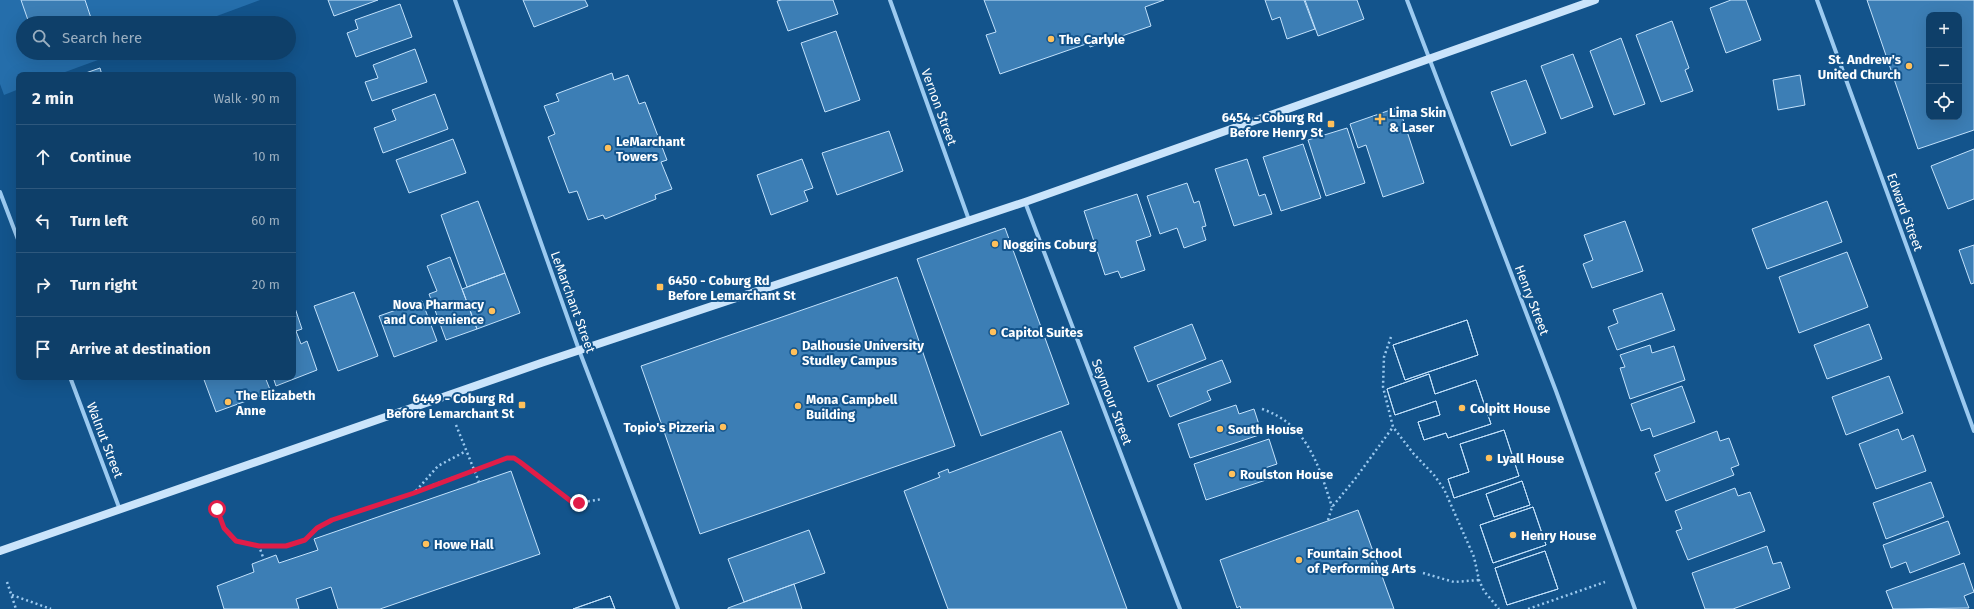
<!DOCTYPE html>
<meta charset="utf-8">
<style>
:root{--surface:#0e3f69;--page:#17466f;--text:#f1f3f6;--muted:#9bafc0;--line:#2e587d}
body{margin:0;font-family:"Fira Sans",sans-serif;background:var(--page);color:var(--text)}
.controls{position:absolute;right:12px;top:12px;display:grid;overflow:hidden;border-radius:8px;box-shadow:0 4px 16px #0002}
.controls button{width:36px;height:36px;display:grid;place-items:center;padding:0;border:0;border-bottom:1px solid var(--line);background:var(--surface);color:var(--text);font:20px sans-serif}
.stop{position:absolute;width:12px;height:12px;margin:-9px;border:3px solid #e11d48;border-radius:50%;background:#fff}
.stop.end{background:#e11d48;border-color:#fff;box-shadow:0 1px 4px #0008}
.list{margin:0;padding:0;list-style:none}
h2{display:flex;justify-content:space-between;align-items:center;height:52px;margin:0;padding:0 16px;font-size:17px}
h2 small{font-size:13px;font-weight:400;color:var(--muted)}
.list li{display:grid;grid-template-columns:26px 1fr auto;gap:12px;align-items:center;box-sizing:border-box;height:64px;padding:0 16px;border-top:1px solid var(--line)}
.list b{display:block;font-size:15px;white-space:nowrap}
.list em{font-size:13px;font-style:normal;color:var(--muted)}
.icon{flex:none;width:22px;height:22px;fill:none;stroke:currentColor;stroke-width:2;stroke-linecap:round;stroke-linejoin:round}
.map{position:relative;flex:none;width:1974px;height:609px;overflow:hidden}
.search{position:absolute;background:var(--surface);box-shadow:0 4px 16px #0002;left:16px;top:16px;width:280px;height:44px;display:flex;align-items:center;gap:10px;box-sizing:border-box;padding:0 14px;border-radius:22px;color:var(--muted);font-size:15px}
.panel{position:absolute;background:var(--surface);box-shadow:0 4px 16px #0002;left:16px;top:72px;width:280px;height:308px;border-radius:8px}
.map>svg:first-child{display:block}
</style>
<div class="map">
<svg width="1974" height="609" viewBox="0 0 1974 609">
<rect width="100%" height="100%" fill="#13548c"/>
<!-- park -->
<path fill="#256eab" d="M0,0H260L198,23H23V53H117L57,75H19V89L4,95L0,84Z"/>
<!-- building -->
<path fill="#3c7eb5" stroke="#c3e2fc" fill-rule="evenodd" d="M21,0H85L91,18L78,23H29Z
M328,0H378L334,16Z
M523,0H585L588,6L534,27Z
M782,0H833L838,14L788,31L777,1Z
M984,0H1164L1145,7L1151,26L1090,47L1089,43L1000,74L986,35L996,32Z
M1265,0H1304L1315,29L1287,39L1280,17L1272,20Z
M1305,0H1357L1364,19L1318,36Z
M1731,0H1746L1761,40L1726,53L1710,8Z
M1867,0H1974V130L1918,149ZM1929,15H1959V117H1929Z
M400,4L412,37L356,57L347,33L358,29L355,20Z
M1672,21L1689,68L1685,70L1693,91L1661,102L1636,35Z
M836,31L860,100L825,112L801,43Z
M1621,38L1645,104L1614,115L1590,51Z
M415,49L427,82L372,101L365,82L378,78L373,65Z
M1573,54L1593,107L1561,119L1541,66Z
M100,68L102,75H80Z
M612,73L614,80L628,75L639,104L645,102L667,160L661,162L672,189L655,195L656,199L605,219L603,215L588,220L577,191L569,193L548,137L555,134L544,106L559,101L556,94Z
M1800,75L1805,105L1778,110L1773,80Z
M1526,80L1546,133L1511,146L1491,92Z
M435,94L448,129L383,153L374,128L396,120L392,110Z
M1399,107L1424,183L1383,197L1366,145L1358,148L1350,124Z
M1347,128L1365,183L1326,196L1308,140Z
M889,131L903,171L837,195L822,153Z
M453,139L466,173L409,193L396,160Z
M1303,144L1321,198L1281,211L1263,157Z
M1974,149V199L1948,209L1931,166Z
M802,159L813,188L804,191L808,201L771,215L757,175Z
M1247,159L1259,196L1265,194L1272,214L1234,226L1215,169Z
M1187,183L1194,203L1199,201L1206,226L1202,227L1206,240L1184,248L1177,228L1160,234L1147,196Z
M1137,194L1151,236L1136,241L1145,270L1121,278L1118,271L1105,275L1084,211Z
M478,201L505,273L467,287L441,215Z
M1827,201L1842,242L1767,269L1752,229Z
M1625,221L1643,271L1592,288L1583,264L1593,260L1584,235Z
M1005,228L1069,404L981,436L917,259Z
M1974,245V283L1971,284L1959,250Z
M1847,252L1868,307L1799,333L1779,277Z
M450,257L477,329L446,340L429,294L437,291L427,266Z
M505,273L520,313L477,329L462,289Z
M897,277L955,446L700,534L641,366Z
M354,292L378,356L338,371L314,306Z
M1662,293L1675,330L1617,350L1608,327L1618,323L1613,310Z
M422,301L437,341L394,357L379,316Z
M294,305L302,329L296,331L301,344L307,341L317,370L276,386L273,377H293Z
M1467,320L1478,355L1405,380L1393,345Z
M1467,320L1478,355L1405,380L1393,345Z
M1192,324L1206,359L1148,382L1134,347Z
M1869,324L1882,359L1827,379L1814,345Z
M1650,345L1652,353L1674,346L1685,380L1630,399L1620,368L1625,367L1620,355Z
M1222,360L1231,382L1207,391L1211,400L1170,417L1157,385Z
M1429,374L1435,394L1476,380L1491,424L1448,438L1446,433L1424,440L1418,422L1440,415L1436,401L1395,415L1387,389Z
M1429,374L1435,394L1476,380L1491,424L1448,438L1446,433L1424,440L1418,422L1440,415L1436,401L1395,415L1387,389Z
M1889,376L1903,413L1846,435L1832,397Z
M203,377H265L271,392L216,412Z
M1682,386L1695,422L1653,437L1650,428L1641,431L1631,404Z
M1236,405L1239,414L1254,409L1262,434L1190,458L1178,424Z
M1898,429L1902,440L1913,435L1926,471L1876,489L1859,444Z
M1504,430L1519,476L1454,498L1448,479L1469,472L1460,444Z
M1504,430L1519,476L1454,498L1448,479L1469,472L1460,444Z
M1061,431L1127,609H948L904,491L940,477L938,473L948,469L949,473Z
M1717,431L1720,441L1729,438L1739,465L1731,468L1734,475L1666,501L1655,473L1660,471L1654,455Z
M1269,439L1277,464L1265,468L1269,479L1206,500L1194,464Z
M511,471L540,554L380,609H338L331,587L296,599L299,609H224L217,586L254,572L252,564L276,555L279,563L318,550L314,539Z
M1522,481L1530,505L1494,517L1486,494Z
M1522,481L1530,505L1494,517L1486,494Z
M1931,482L1944,517L1886,539L1873,503Z
M1735,488L1738,496L1750,492L1765,531L1688,560L1676,531L1682,529L1675,511Z
M1533,507L1546,545L1493,563L1480,525Z
M1533,507L1546,545L1493,563L1480,525Z
M1358,510L1394,609H1241L1240,606L1237,608L1220,560Z
M1948,521L1960,554L1910,573L1906,562L1891,568L1883,545Z
M809,530L825,573L744,602L728,559Z
M1767,546L1773,564L1781,562L1790,588L1733,609H1705L1692,573Z
M1545,551L1558,589L1507,605L1495,568Z
M1545,551L1558,589L1507,605L1495,568Z
M1964,563L1974,592L1964,596L1969,608L1893,609L1886,591Z
M794,584L802,609H728V608Z
M610,596L615,609H573Z
M610,596L615,609H573Z"/>
<g fill="none" stroke-linecap="round" stroke-linejoin="round">
<!-- path -->
<path stroke="#9ccaf0" stroke-width="2.5" stroke-dasharray="2 3" stroke-linecap="butt" d="M1391,337L1384,357L1383,387L1393,427L1413,453L1434,475L1444,489L1474,557L1479,580L1484,591L1499,609
M1262,409C1307,424 1319,466 1332,507
M456,425L479,482
M414,492L507,458H514L572,502L579,503L602,499
M217,509C227,538 229,540 259,546L264,560
M1328,520L1332,507L1355,479L1393,427
M259,546H286L305,540L317,529L332,520L414,493L438,466L466,451
M1423,573L1454,582L1479,580
M7,582L16,609
M12,595L51,609
M1528,609L1605,582"/>
<!-- street -->
<path stroke="#9ccaf0" stroke-width="4" d="M455,0L579,350L678,609
M890,0L969,220
M1407,0L1556,391L1635,609
M1817,0L1974,431
M0,192L19,242
M1025,202L1180,609
M70,377L120,510"/>
<!-- secondary -->
<path stroke="#cae4fb" stroke-width="8" d="M0,551L541,363L1025,202L1595,0"/>
</g>
<g fill="none" stroke-linecap="round" stroke-linejoin="round">
<!-- route -->
<path stroke="#e11d48" stroke-width="5" d="M217,509L224,528L236,541L259,546H286L305,540L317,528L332,520L414,493L507,458H514L520,462L572,502L579,503"/>
</g>
<!-- markers -->
<g fill="#ffc05b" stroke="#13548c" stroke-width="1.5">
<circle cx="1051" cy="39" r="4"/>
<circle cx="1909" cy="66" r="4"/>
<path d="M1378 113h4v4h4v4h-4v4h-4v-4h-4v-4h4z"/>
<rect x="1327" y="120" width="8" height="8" rx="2"/>
<circle cx="608" cy="148" r="4"/>
<circle cx="995" cy="244" r="4"/>
<rect x="656" y="283" width="8" height="8" rx="2"/>
<circle cx="492" cy="311" r="4"/>
<circle cx="993" cy="332" r="4"/>
<circle cx="794" cy="352" r="4"/>
<circle cx="228" cy="402" r="4"/>
<rect x="518" y="401" width="8" height="8" rx="2"/>
<circle cx="798" cy="406" r="4"/>
<circle cx="1462" cy="408" r="4"/>
<circle cx="723" cy="427" r="4"/>
<circle cx="1220" cy="429" r="4"/>
<circle cx="1489" cy="458" r="4"/>
<circle cx="1232" cy="474" r="4"/>
<circle cx="1513" cy="535" r="4"/>
<circle cx="426" cy="544" r="4"/>
<circle cx="1299" cy="560" r="4"/>
</g>
<g text-anchor="middle" dominant-baseline="central" stroke-width="4" stroke-linejoin="round" paint-order="stroke">
<!-- poi labels -->
<g font-size="13" font-weight="bold" fill="#fff" stroke="#13548c" text-anchor="start">
<text x="1059" y="39">The Carlyle</text>
<text x="1901" y="59" text-anchor="end">St. Andrew's<tspan x="1901" dy="15">United Church</tspan></text>
<text x="1389" y="112">Lima Skin<tspan x="1389" dy="15">&amp; Laser</tspan></text>
<text x="1323" y="117" text-anchor="end">6454 - Coburg Rd<tspan x="1323" dy="15">Before Henry St</tspan></text>
<text x="616" y="141">LeMarchant<tspan x="616" dy="15">Towers</tspan></text>
<text x="1003" y="244">Noggins Coburg</text>
<text x="668" y="280">6450 - Coburg Rd<tspan x="668" dy="15">Before Lemarchant St</tspan></text>
<text x="484" y="304" text-anchor="end">Nova Pharmacy<tspan x="484" dy="15">and Convenience</tspan></text>
<text x="1001" y="332">Capitol Suites</text>
<text x="802" y="345">Dalhousie University<tspan x="802" dy="15">Studley Campus</tspan></text>
<text x="236" y="395">The Elizabeth<tspan x="236" dy="15">Anne</tspan></text>
<text x="514" y="398" text-anchor="end">6449 - Coburg Rd<tspan x="514" dy="15">Before Lemarchant St</tspan></text>
<text x="806" y="399">Mona Campbell<tspan x="806" dy="15">Building</tspan></text>
<text x="1470" y="408">Colpitt House</text>
<text x="715" y="427" text-anchor="end">Topio's Pizzeria</text>
<text x="1228" y="429">South House</text>
<text x="1497" y="458">Lyall House</text>
<text x="1240" y="474">Roulston House</text>
<text x="1521" y="535">Henry House</text>
<text x="434" y="544">Howe Hall</text>
<text x="1307" y="553">Fountain School<tspan x="1307" dy="15">of Performing Arts</tspan></text>
</g>
<!-- street labels -->
<g font-size="13" fill="#fff" stroke="#13548c">
<text transform="translate(939 107) rotate(70)">Vernon Street</text>
<text transform="translate(1905 212) rotate(70)">Edward Street</text>
<text transform="translate(1532 300) rotate(69)">Henry Street</text>
<text transform="translate(573 302) rotate(70)">LeMarchant Street</text>
<text transform="translate(1112 402) rotate(69)">Seymour Street</text>
<text transform="translate(105 440) rotate(69)">Walnut Street</text>
</g>
</g>
</svg>
<div class="controls">
<button>+</button>
<button>−</button>
<button><svg class="icon" aria-label="locate" viewBox="0 0 24 24"><circle cx="12" cy="12" r="6"/><path d="M12 2v4M12 18v4M2 12h4M18 12h4"/></svg></button>
</div>
<div class="stop" style="left:217px;top:509px"></div>
<div class="stop end" style="left:579px;top:503px"></div>
<div class="search"><svg class="icon" aria-label="search" viewBox="0 0 24 24"><circle cx="10" cy="10" r="6"/><path d="M15 15l6 6"/></svg>Search here</div>
<section class="panel">
<h2>2 min<small>Walk · 90 m</small></h2>
<ul class="list">
<li><svg class="icon" aria-label="ahead" viewBox="0 0 24 24"><path d="M12 20V5M6 11l6-6 6 6"/></svg><div><b>Continue</b></div><em>10 m</em></li>
<li><svg class="icon" aria-label="left" viewBox="0 0 24 24"><path d="M17 20v-9H6M10 6l-5 5 5 5"/></svg><div><b>Turn left</b></div><em>60 m</em></li>
<li><svg class="icon" aria-label="right" viewBox="0 0 24 24"><path d="M7 20v-9h11M14 6l5 5-5 5"/></svg><div><b>Turn right</b></div><em>20 m</em></li>
<li><svg class="icon" aria-label="arrive" viewBox="0 0 24 24"><path d="M6 21V4h12l-3 4 3 4H6"/></svg><div><b>Arrive at destination</b></div></li>
</ul>
</section>
</div>
